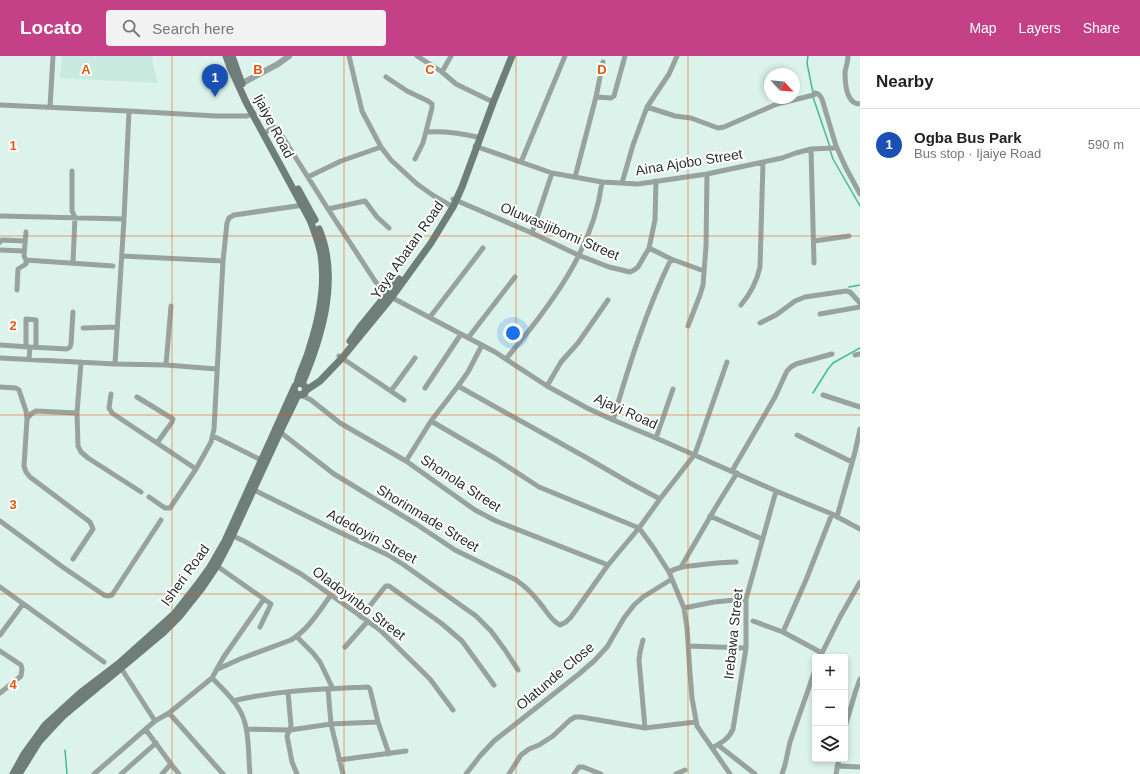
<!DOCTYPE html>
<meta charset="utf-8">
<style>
:root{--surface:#fff;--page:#f2f2f2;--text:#222;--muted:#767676;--line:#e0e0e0;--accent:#c44187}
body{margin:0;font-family:Helvetica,sans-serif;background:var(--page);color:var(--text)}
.controls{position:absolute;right:12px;bottom:12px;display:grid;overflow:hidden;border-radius:4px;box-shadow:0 2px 6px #0003}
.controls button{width:36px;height:36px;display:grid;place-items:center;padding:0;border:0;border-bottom:1px solid var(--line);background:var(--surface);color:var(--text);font:20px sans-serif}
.compass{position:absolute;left:764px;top:12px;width:36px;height:36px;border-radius:50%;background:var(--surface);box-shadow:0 2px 6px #0003;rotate:116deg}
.you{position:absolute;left:513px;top:277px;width:14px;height:14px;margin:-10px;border:3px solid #fff;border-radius:50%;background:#1a73e8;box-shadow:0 0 0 6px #1a73e833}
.badge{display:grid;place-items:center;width:26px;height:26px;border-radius:50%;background:var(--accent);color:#fff;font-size:13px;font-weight:700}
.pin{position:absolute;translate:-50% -33px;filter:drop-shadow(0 1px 2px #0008)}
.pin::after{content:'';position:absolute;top:21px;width:14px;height:12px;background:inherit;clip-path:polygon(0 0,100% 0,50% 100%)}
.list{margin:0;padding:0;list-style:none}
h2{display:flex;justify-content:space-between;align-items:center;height:52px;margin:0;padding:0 16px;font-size:17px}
h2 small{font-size:13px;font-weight:400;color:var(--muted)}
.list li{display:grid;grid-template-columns:26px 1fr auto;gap:12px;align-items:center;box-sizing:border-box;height:72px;padding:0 16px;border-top:1px solid var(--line)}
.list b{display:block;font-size:15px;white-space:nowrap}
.list p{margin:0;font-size:13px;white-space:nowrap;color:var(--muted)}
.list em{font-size:13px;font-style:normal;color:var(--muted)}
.icon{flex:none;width:22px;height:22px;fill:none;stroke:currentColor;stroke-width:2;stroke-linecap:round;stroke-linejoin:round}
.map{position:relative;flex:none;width:860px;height:718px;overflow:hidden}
header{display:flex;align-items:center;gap:24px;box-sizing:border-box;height:56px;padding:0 20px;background:var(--accent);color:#fff}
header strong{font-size:19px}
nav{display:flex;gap:22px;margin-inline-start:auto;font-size:14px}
.search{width:280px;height:36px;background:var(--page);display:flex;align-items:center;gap:10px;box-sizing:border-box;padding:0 14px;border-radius:4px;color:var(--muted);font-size:15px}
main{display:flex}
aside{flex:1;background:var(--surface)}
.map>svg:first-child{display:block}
</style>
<header>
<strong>Locato</strong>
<div class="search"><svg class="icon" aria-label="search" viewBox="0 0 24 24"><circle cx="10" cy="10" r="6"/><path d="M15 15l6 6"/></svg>Search here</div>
<nav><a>Map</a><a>Layers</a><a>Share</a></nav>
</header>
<main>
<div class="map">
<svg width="860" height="718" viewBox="0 0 860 718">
<rect width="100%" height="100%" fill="#dbf3ea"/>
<!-- built -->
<path fill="#c9eade" d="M62,0H152L157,27L60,22Z"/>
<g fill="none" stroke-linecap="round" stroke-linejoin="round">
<!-- stream -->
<path stroke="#49b898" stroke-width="1.5" d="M808,0L807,7L813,37
M813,41L830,91
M830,94L833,103L860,150
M849,231L860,229
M813,337L828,313L833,307L860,292
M65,694L67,718"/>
<!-- minor -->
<path stroke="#98a29e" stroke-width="5" d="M349,0L362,55L381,91L391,104L417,128L434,140L453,151
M417,0L442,16L451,0
M848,0C848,5 846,11 845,16C845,27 846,48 860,48
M442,16L456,28L491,45
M386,21L407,35L428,45L432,48V52L423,87L415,103
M596,41L611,42L614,40L625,0
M0,49L129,55L216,60H247L254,57
M50,51L53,0
M647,51L675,60L691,62L718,72L724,71L777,48L814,39L815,37C819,38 820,39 822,43L836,90L846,112L860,138
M266,76L274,71L277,72L328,153L375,225L387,239L495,296L547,330L587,352L613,364L656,382L776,435L832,458L860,473
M426,76C444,75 460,77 477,81
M475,90L552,117L602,126L638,128L707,118L782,102L796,97L811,93L834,92L836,90
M811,93L814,207
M521,106L565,0
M72,115V155L75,161L73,207
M308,121L341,105L381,91
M575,121L596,41L603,6
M622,127L633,89L647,51L669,18L677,0
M453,143L532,177L578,199L609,211L630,216L634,214L638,211L649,192L655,164L656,125
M328,153L365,145L377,161L389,172
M0,160L124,163
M26,176L24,200L26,204L113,210
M532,177L552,117
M814,185L849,180
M0,186L2,184L25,185
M649,192L671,203L704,215
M0,194L24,195
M122,200L223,205
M17,234L18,213L26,208V204
M741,249C751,237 757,225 760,211L763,106
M820,258L860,251
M430,261L483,192
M760,267L776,259L795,245L805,241L846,235L850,236L860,247
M688,270L700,239L703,229L706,191L707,118
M83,272L117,271
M468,282L515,221
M0,289L30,291L67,293L70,291L71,288L73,256
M26,291V263L36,264V291
M855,299L860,298
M339,300L404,344
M0,302L115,308L166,309L217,313
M29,303L30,291
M506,303C550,249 593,196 602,126
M81,306L77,357L78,390L81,396L88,402L141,436
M115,308L124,163L129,55
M166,309L171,250
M458,330L587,402L630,427L660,443
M547,330L561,306L578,287L608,244
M0,331L16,332L19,334L26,355L27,363
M425,332L461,278
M391,335L415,302
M111,338L109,352L112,357L196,413
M301,339L311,344L340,367L406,405L475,454L496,465L608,509
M823,339L860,351
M137,341L173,363L172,366L157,387
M613,364C629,309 646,255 671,203
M431,365L496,403L539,431L639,472L653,491L669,516L684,552L687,572L690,617L692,642L697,670L730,718
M280,376L334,418L416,468L455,494L516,524C525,530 532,537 539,546C546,554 551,565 560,569L566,566L571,561L608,509L639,472L660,443L695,398L727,306
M797,379L852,406
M213,380L261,404
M656,382L673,333
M406,405L431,365L458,330L468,316L482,289
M732,415L775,341L787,315L791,311L796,308L832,298
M254,434L339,476L388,499L404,509L476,560L491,575L505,594L518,614
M149,441L165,452H170L196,413L211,386L214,373L223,205L227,167L229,162L234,159L304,149
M710,460L762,483
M837,461L855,396L860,373
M0,465L64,512L104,539L108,540L112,539L161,464
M233,480L244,485L301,518L331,539L380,574L430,623L453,654
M73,503L93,473L90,466L30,421L26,416L24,410L27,363L31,358L36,355L77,357
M217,510L271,548L260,571
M681,511L717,449L737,417
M669,516C681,509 694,510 707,508C717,507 726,506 736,506
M0,531L104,606
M684,552L714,546L746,543
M361,561L384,532L386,530H389L441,567L462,585L494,629
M753,565L783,576L822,597
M783,576L806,524L832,458
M0,579L23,548
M297,581L313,597L320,606L333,633
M643,584L640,596L639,604L645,672
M689,590L746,592
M345,591L367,566
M0,595L21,609L22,613L21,620L0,637
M820,601L840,561L860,526
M121,612L155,665
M218,613L240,603L291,584C308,574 319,555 331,539
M212,622C222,632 232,641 239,653C250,670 248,698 250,718
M328,633L331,668L343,718
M288,636L291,670L287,680L292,706L297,718
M233,645C277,634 323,633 368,631L370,633L378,666L389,698
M169,657L223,718
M845,671L856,634L860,623
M246,673L290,674L331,668L378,666
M146,674L171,708L179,718
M718,689L755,718
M712,692C721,687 729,683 733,673L746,592V543L776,435
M339,704L406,695
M837,710L860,711
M94,718L155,665L169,657L212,622L223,602L264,543
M121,718L156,687
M162,718L171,708
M466,718L480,700L494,685L579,618L594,605L607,591L624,562L634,549L643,541L672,523
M509,718L521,699L529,693L539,689L553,680L570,664L575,661H581L645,672L670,669L696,666
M574,718L579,711H583L601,718
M676,718L685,714
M782,718L785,709L790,686L815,614
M836,718L839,703"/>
<!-- tertiary -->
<path stroke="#98a29e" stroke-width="6" d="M239,29L278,8L289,0"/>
<!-- secondary -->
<path stroke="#707e79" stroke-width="7" d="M226,0L230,11L246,46L310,164C314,175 319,187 321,199C326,231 319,263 309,293C306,305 299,316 297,328
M232,0L242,28
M298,133L315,164
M350,285L360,271L399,223
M302,328C322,281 340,222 319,173
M305,335L320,325L342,302L392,241L431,187L453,151L462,131L493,47L512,0
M13,718L24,698L45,669L80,637L118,608L175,557L197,529L210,511L225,485L295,330L297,328L300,327C305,329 307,332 305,337L301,339L296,338L294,333
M19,718L39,686L50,674L63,660L121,612L164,576L179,561L202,532L217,510L228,489L280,376L298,339"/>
</g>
<!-- grid -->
<path fill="none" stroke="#e8590c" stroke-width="1" stroke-opacity="0.55" d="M172,0V718M344,0V718M516,0V718M688,0V718M0,180H860M0,359H860M0,538H860"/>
<g text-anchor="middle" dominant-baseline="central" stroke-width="4" stroke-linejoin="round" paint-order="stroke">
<!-- street labels -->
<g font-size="14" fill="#29322e" stroke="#fff">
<text transform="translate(274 70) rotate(62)">Ijaiye Road</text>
<text transform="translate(689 106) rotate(-9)">Aina Ajobo Street</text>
<text transform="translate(560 175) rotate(23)">Oluwasijibomi Street</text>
<text transform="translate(407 194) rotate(-55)">Yaya Abatan Road</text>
<text transform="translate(626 355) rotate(24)">Ajayi Road</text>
<text transform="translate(461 427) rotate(33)">Shonola Street</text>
<text transform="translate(428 462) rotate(31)">Shorinmade Street</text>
<text transform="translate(372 480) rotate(28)">Adedoyin Street</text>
<text transform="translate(185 519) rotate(-54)">Isheri Road</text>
<text transform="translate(359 547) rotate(37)">Oladoyinbo Street</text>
<text transform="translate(733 578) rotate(-84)">Irebawa Street</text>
<text transform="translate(555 620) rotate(-40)">Olatunde Close</text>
</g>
</g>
<g font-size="13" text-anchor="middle" font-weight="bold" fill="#e8590c" stroke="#fff" stroke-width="4" stroke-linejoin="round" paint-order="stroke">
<text x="86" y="18">A</text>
<text x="258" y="18">B</text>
<text x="430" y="18">C</text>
<text x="602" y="18">D</text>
<text x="13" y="94">1</text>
<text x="13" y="274">2</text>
<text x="13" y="453">3</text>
<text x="13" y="633">4</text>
</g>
</svg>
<div class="controls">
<button>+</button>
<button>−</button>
<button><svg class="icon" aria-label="layers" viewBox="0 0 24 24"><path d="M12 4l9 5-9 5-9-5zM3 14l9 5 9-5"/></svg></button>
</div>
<svg class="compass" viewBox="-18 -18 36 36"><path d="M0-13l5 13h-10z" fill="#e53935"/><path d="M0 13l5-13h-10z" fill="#767676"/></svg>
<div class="you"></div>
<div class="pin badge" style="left:215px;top:41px;background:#1a4fb4">1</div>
</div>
<aside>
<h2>Nearby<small></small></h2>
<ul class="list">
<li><span class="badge" style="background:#1a4fb4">1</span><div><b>Ogba Bus Park</b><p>Bus stop · Ijaiye Road</p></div><em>590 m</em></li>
</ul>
</aside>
</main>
